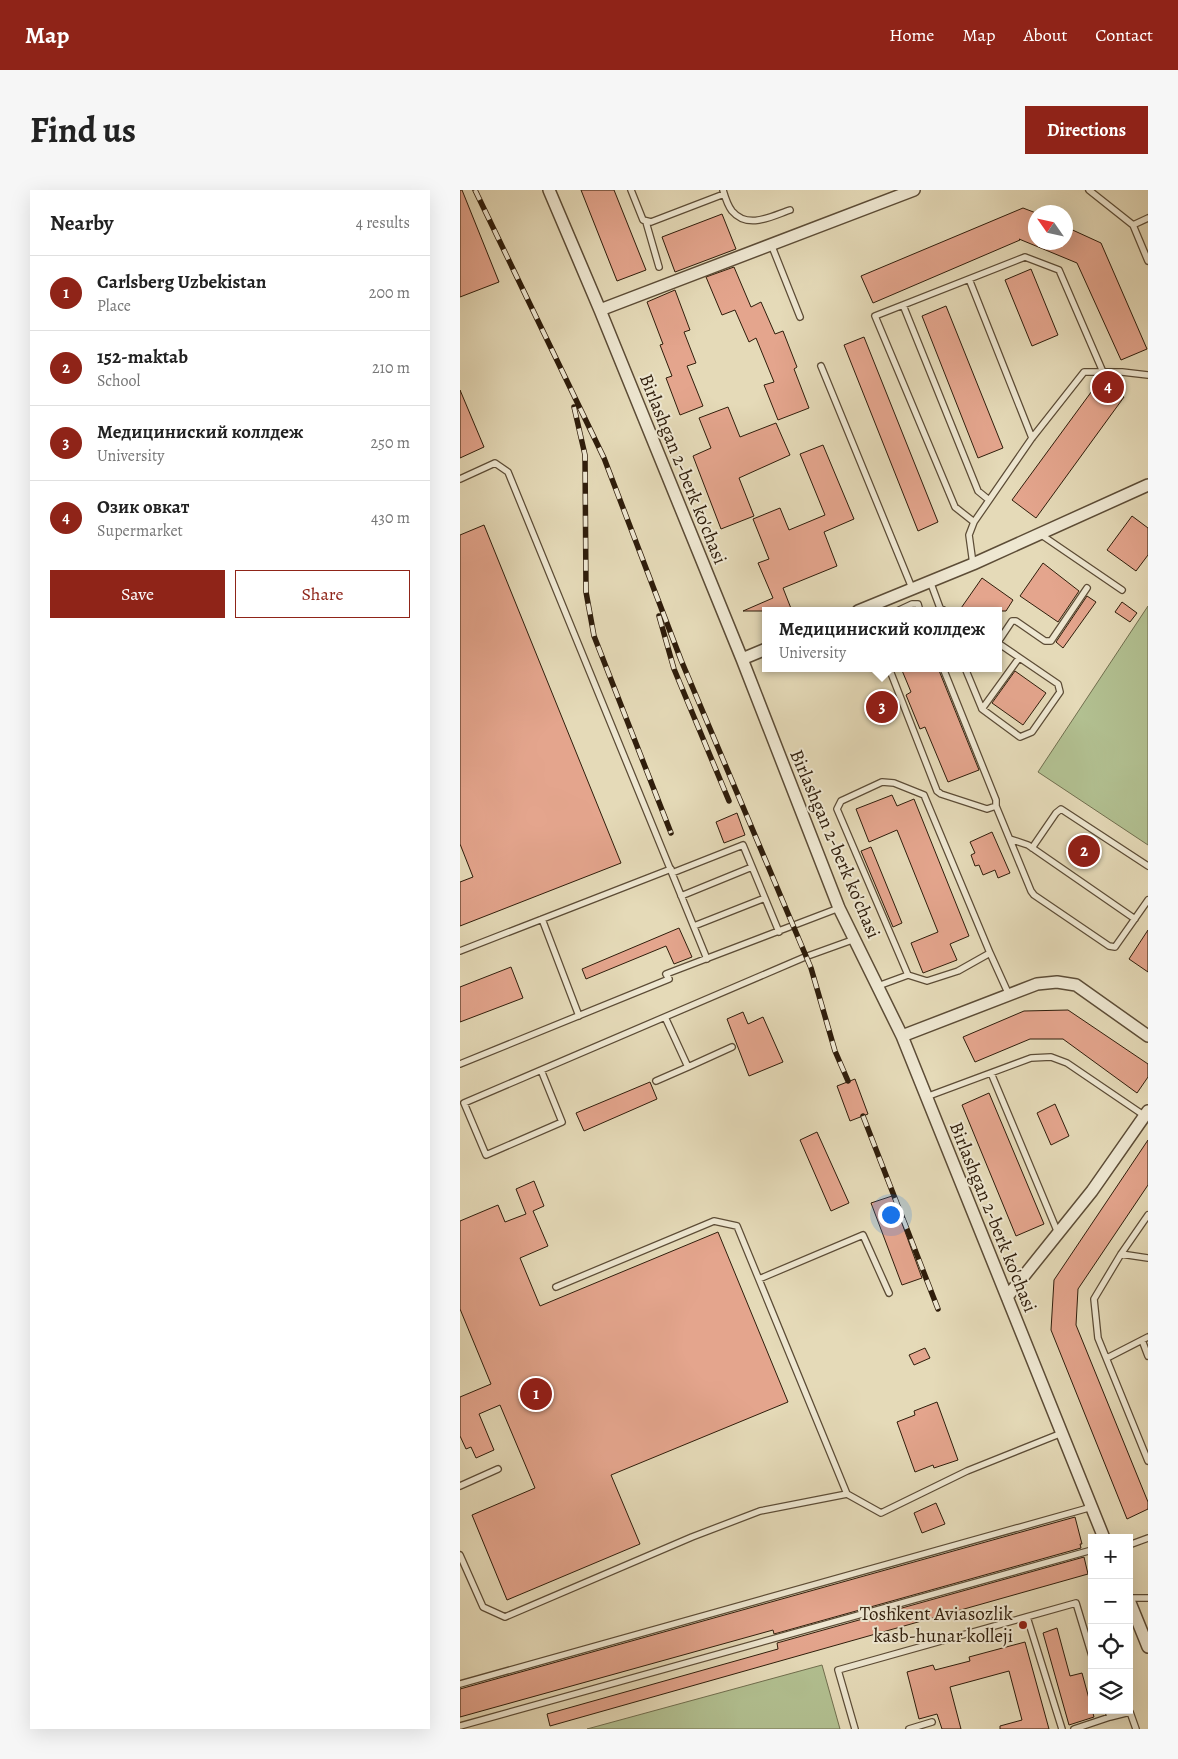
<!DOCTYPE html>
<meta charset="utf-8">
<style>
:root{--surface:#fff;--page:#f6f6f6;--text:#222;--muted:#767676;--line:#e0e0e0;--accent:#8f2418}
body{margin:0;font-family:Alegreya,serif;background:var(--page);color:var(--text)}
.controls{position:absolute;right:15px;bottom:15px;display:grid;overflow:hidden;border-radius:0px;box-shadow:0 5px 20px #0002}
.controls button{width:45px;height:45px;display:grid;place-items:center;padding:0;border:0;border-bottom:1px solid var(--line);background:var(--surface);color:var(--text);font:25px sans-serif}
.compass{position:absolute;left:568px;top:15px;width:45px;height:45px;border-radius:50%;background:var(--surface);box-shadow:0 5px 20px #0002;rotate:304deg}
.you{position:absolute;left:430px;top:1024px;width:18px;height:18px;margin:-12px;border:4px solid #fff;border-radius:50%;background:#1a73e8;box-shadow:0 0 0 8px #1a73e833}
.badge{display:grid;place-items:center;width:32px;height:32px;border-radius:50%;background:var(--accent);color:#fff;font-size:16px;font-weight:700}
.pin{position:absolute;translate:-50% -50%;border:2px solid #fff;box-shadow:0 1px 5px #0006}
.popup{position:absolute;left:302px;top:417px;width:240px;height:65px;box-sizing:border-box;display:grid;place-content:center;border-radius:0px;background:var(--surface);filter:drop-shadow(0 1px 4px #0005);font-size:16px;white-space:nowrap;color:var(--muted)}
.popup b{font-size:19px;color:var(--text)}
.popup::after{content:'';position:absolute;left:50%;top:100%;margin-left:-10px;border:10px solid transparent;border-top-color:var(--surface)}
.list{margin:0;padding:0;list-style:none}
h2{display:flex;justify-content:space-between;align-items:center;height:65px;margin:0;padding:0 20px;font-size:21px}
h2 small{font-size:16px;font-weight:400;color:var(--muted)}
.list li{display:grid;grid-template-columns:32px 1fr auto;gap:15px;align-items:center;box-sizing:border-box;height:75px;padding:0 20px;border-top:1px solid var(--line)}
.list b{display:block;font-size:19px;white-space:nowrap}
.list p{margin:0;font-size:16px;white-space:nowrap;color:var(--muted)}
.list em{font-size:16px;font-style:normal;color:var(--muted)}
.actions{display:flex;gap:10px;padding:15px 20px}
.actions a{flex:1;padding:11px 0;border:1px solid var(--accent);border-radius:0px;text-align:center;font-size:18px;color:var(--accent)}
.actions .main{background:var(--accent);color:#fff}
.icon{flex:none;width:28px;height:28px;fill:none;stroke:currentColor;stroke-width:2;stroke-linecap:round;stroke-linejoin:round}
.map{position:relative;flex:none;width:688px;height:1539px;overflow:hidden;border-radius:0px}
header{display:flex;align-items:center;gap:30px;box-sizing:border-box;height:70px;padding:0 25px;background:var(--accent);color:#fff}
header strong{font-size:24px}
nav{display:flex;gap:28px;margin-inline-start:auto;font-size:18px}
.intro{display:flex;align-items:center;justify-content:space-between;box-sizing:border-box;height:120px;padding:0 30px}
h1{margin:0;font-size:35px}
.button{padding:12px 22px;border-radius:0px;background:var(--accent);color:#fff;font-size:18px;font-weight:700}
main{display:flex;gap:30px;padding:0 30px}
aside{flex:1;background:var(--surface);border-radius:0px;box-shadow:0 5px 20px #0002}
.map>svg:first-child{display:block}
</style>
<header>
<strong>Map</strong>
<nav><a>Home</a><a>Map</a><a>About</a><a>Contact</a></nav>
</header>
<div class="intro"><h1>Find us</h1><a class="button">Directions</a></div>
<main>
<aside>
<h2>Nearby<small>4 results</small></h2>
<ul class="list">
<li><span class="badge">1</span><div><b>Carlsberg Uzbekistan</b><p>Place</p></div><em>200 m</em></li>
<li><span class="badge">2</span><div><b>152-maktab</b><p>School</p></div><em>210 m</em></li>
<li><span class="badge">3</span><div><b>Медициниский коллдеж</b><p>University</p></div><em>250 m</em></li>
<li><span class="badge">4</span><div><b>Озик овкат</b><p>Supermarket</p></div><em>430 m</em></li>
</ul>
<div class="actions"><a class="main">Save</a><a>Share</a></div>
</aside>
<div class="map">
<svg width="688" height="1539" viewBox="0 0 688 1539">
<rect width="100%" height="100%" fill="#e5dab8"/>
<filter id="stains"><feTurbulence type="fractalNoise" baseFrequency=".004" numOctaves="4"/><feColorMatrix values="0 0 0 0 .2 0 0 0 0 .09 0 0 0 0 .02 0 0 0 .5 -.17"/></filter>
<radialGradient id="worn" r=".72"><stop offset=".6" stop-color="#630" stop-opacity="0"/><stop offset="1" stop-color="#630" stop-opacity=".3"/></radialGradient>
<!-- green -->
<path fill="#b2c091" stroke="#706e4e" d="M688,416V655L578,582Z
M362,1475L380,1539H127Z"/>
<!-- building -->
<path fill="#e4a58d" stroke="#2f1d0b" d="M0,0H2L39,92L0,107Z
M121,0H154L186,80L157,91Z
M563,18L576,23V52H606V37L641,53L687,159L661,170L617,73L559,49L560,50L413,113L401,86Z
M262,24L276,59L215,82L202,47Z
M274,77L291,117L301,112L315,144L323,141L337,177L334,179L349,218L318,230L304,195L314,192L296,148L289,152L275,120L262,125L246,87Z
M571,79L598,145L572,156L545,90Z
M215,100L230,140L224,142L236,173L227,176L243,216L220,225L206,188L212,186L200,155L203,154L187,112Z
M486,116L543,258L518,268L462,126Z
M404,147L478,332L458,341L384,155Z
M640,190L664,207L576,328L552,310Z
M0,200L24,257L0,268Z
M268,217L280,247L316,233L330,265L279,288L294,326L261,339L233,266L251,258L239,228Z
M363,255L394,329L364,342L377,376L323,398L332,421H283L313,408L298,373L309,369L293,329L320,318L329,340L365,325L340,264Z
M672,326L688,338V365L676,381L647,360Z
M24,335L161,673L0,736V692L13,687L0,654V345Z
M583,373L619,401L598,432L560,406Z
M522,388L553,410L546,421H499Z
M627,406L636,412L603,458L596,452Z
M662,412L677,423L670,432L655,422Z
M441,478H478L519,580L488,592L465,537L460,539L446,505L451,502Z
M555,481L586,503L563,535L532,513Z
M432,605L437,616L454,609L509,746L490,754L497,770L463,783L451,753L478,742L437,640L409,652L396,619Z
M277,623L285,645L264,653L256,632Z
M532,642L550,683L538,688L535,680L523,685L519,675L515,676L511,665L515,663L510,652Z
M411,657L442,733L433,737L401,661Z
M219,738L232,767L214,774L206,756L126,789L122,779Z
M688,740V782L669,769Z
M51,777L63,808L0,832V797Z
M608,820L688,874V887L677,903L603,849H570L515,872L503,847L564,821Z
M283,822L288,834L303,827L323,872L289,886L267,829Z
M395,889L408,924L390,931L377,896Z
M190,892L197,909L124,941L116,923Z
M529,903L584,1034L556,1046L502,915Z
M595,914L609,946L591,955L577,923Z
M357,942L389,1013L371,1021L340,950Z
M688,950V995L618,1099L616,1135L688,1312V1319L667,1329L591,1140L594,1090Z
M74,991L84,1016L73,1021L88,1056L60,1068L80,1116L258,1042L328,1212L151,1285L180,1354L47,1410L12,1325L75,1298L40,1215L19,1224L34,1260L16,1268L11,1257L6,1259L0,1246V1207L31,1194L0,1119V1031L38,1015L45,1032L66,1024L56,999Z
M432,1006L462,1088L442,1095L411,1013Z
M465,1158L470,1168L454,1175L449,1165Z
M477,1212L498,1270L474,1278L473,1275L455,1282L437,1232L455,1225L454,1221Z
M476,1313L485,1334L462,1343L454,1323Z
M615,1327L622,1354H620L621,1358L314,1444L313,1440L0,1527V1499Z
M624,1367L628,1384L90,1536L87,1524L318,1459L317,1453Z
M597,1438L610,1486L622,1483L634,1527L609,1535L583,1443Z
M565,1452L589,1539H540V1536L562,1530L549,1481L490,1497L501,1539H482L477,1524L459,1529L447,1482L473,1475L475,1480L510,1471L509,1467Z"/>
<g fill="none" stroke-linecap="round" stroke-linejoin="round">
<!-- service casing -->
<g stroke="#5c4c36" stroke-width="8">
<path id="service" d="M171,0L183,30L191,32L264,4
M263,0C265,7 268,16 272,21C288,40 312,26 330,20
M629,0L673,35L688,71
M186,32L199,77
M673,35L688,28
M311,54L340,127
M509,89L572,248
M443,115L518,301L529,310
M361,176L452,398
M0,289L35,273L48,282L247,769
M514,332L495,317L415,126L565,67L599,80L643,182
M580,344L662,400
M513,374L509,345L514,332L572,248L624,182H662L688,185
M470,391L480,418L485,421
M437,421L452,414H458L460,421
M538,452L552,431H556L585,451H591L627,398
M429,478L477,601L481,604L527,619L536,616V610L483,478
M505,478L522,519L560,547L572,542L600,502L598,494L538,453
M522,519L559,468
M536,616L571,701L574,705L649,756L655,757L688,710
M550,649L568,655L675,729
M572,658L596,623L601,619L688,676
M212,683L283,655L319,742
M221,706L292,677
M82,729L119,826
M234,736L305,708
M0,761L211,679
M448,785L377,619L381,611L422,592L434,593L464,605L530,763
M418,796L448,785L467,791L498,781L530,763L549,805
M205,827L228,877L272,857
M0,874L209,789L206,784L379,718
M81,880L102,932L26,965L4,913L345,767L395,749
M531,883L598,1043
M196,891L228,877
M466,907L571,868L591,867L607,873L685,926
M688,1025L661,1064L634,1109L638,1148L688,1271
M661,1064L688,1068
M299,1089L403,1045L429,1103
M96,1097L254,1031L277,1036L387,1304L421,1323L507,1281L602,1243
M682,1150L688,1166
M647,1168L688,1147
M0,1296L38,1279
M669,1355L688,1348
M0,1365L23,1417L45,1427L232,1347L300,1321L387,1304
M669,1408H688
M567,1427L602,1539
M0,1494L632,1317
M648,1520L650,1527L670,1522L676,1539
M0,1536L632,1360
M395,1539L378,1480L616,1413L632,1466
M449,1539L472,1532
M614,1539L650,1527"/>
</g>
<!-- minor casing -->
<g stroke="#5c4c36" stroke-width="14">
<path id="minor" d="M89,0L140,120L282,469L379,718L442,846L644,1348
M140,120L454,0
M398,421L513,374L688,295
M282,469L306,459
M442,846L577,794L597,792L616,795L688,846
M547,1107L632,1001L688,921
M669,1410L688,1457"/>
</g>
<!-- service -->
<use href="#service" stroke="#eee7d1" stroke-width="5.5"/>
<!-- minor -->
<use href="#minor" stroke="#eee7d1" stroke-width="11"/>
<!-- rail casing -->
<g stroke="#2f1d0b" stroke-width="5.5">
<path id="rail" d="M15,0L144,268L221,470L351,778L375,861L388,891
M114,217L125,265L126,402L134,446L211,643
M199,426L214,479L269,611
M403,926L478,1119"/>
</g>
<!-- rail -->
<use href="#rail" stroke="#eee7d1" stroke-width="4" stroke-dasharray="11" stroke-linecap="butt"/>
</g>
<!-- markers -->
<circle fill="#8f2418" stroke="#eee7d1" stroke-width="2" cx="563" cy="1435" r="5"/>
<g text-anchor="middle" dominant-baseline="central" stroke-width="4" stroke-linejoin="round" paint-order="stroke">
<!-- street labels -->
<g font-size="19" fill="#2f1d0b" stroke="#eee7d1">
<text transform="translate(223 279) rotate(68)">Birlashgan 2-berk ko'chasi</text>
<text transform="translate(375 654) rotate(67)">Birlashgan 2-berk ko'chasi</text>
<text transform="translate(533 1027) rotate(68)">Birlashgan 2-berk ko'chasi</text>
</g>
<!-- poi labels -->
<g font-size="19" fill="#2f1d0b" stroke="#eee7d1" text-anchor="end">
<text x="553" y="1424">Toshkent Aviasozlik<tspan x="553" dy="22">kasb-hunar kolleji</tspan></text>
</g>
</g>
<rect width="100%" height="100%" filter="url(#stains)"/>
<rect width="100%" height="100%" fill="url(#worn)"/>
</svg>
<div class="controls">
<button>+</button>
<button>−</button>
<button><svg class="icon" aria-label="locate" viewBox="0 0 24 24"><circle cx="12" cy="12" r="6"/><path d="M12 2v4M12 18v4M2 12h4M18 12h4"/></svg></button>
<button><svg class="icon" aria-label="layers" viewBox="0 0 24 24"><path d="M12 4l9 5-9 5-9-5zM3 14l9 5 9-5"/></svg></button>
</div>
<svg class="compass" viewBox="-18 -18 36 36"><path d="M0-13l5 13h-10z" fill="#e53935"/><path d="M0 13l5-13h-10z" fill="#767676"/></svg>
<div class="you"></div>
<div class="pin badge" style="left:76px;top:1204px">1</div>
<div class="pin badge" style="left:624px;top:661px">2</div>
<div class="pin badge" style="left:422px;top:517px">3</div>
<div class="popup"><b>Медициниский коллдеж</b>University</div>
<div class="pin badge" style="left:648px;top:197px">4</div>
</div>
</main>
